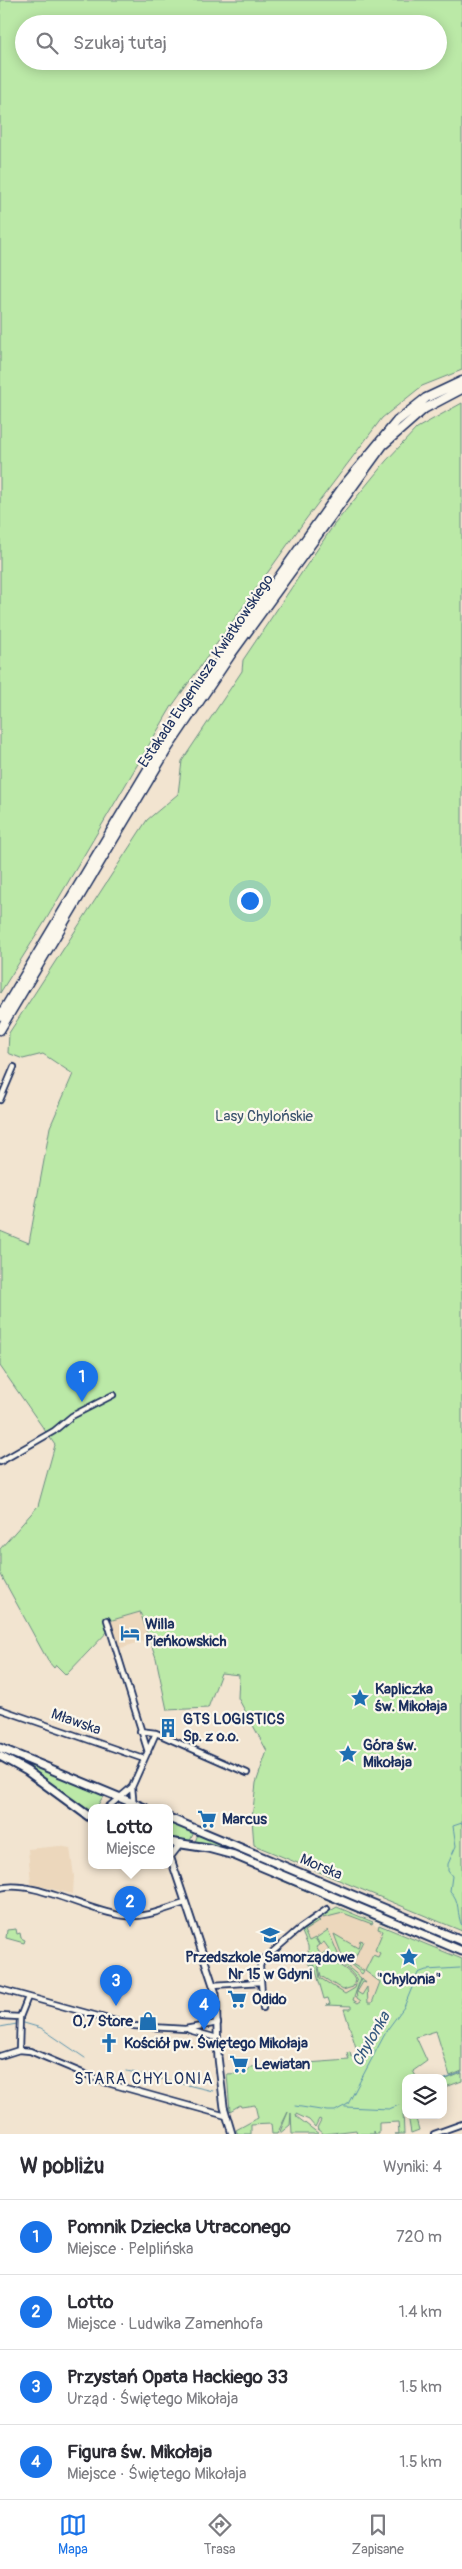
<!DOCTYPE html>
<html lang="pl">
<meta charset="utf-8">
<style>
:root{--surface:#fff;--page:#f7f7f7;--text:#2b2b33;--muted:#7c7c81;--line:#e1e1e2;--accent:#1a73e8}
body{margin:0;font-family:Pangolin,sans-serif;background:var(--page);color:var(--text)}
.controls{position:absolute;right:15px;bottom:15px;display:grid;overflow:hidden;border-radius:10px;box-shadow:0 2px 12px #0003}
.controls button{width:45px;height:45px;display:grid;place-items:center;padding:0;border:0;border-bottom:1px solid var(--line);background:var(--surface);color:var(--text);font:25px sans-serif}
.you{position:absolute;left:249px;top:900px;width:18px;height:18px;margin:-12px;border:4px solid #fff;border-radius:50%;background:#1a73e8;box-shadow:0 0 0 8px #1a73e833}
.badge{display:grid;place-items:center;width:32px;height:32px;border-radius:50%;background:var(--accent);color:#fff;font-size:16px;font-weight:700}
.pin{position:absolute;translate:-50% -41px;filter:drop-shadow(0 1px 2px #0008)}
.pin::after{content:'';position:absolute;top:26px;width:18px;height:15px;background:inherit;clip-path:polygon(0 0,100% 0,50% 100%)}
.popup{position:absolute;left:88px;top:1804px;width:85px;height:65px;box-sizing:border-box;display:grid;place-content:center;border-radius:10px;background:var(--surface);filter:drop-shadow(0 1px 4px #0005);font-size:16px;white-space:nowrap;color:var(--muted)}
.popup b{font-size:19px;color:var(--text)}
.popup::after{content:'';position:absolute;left:50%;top:100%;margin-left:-10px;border:10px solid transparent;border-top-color:var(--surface)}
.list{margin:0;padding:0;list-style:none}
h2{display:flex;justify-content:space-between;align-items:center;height:65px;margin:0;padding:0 20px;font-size:21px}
h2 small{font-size:16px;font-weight:400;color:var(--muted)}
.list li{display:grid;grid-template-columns:32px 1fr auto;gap:15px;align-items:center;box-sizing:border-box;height:75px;padding:0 20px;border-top:1px solid var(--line)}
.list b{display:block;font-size:19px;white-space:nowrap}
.list p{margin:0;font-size:16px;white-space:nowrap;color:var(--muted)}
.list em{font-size:16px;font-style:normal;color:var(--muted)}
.icon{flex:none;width:28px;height:28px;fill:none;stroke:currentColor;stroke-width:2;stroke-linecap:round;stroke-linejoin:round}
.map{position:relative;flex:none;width:462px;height:2134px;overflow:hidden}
.search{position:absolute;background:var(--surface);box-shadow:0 2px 12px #0003;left:15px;right:15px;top:15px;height:55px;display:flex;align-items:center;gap:12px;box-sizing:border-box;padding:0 18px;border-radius:28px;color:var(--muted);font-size:19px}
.sheet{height:365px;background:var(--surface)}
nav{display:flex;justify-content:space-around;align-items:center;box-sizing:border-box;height:70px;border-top:1px solid var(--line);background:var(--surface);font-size:14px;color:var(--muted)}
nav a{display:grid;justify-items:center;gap:2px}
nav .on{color:var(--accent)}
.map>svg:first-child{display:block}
</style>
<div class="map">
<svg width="462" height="2134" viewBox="0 0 462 2134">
<rect width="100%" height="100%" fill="#f2e4d0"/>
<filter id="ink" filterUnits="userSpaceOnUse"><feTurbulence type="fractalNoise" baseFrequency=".02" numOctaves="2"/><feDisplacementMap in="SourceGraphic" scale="10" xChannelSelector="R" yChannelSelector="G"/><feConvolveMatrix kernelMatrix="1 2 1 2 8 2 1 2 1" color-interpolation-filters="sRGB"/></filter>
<g filter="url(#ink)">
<!-- built -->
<path fill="#ecd7bc" d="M140,1612L149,1639L118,1649L109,1621Z
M59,1846L70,1848L74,1876L73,1894L31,1884L28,1849Z
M337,1909L407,1938L380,1981L371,2003H350L329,1998L317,1979L314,1963L319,1958L303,1930Z"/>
<!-- green -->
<path fill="#bbe9a7" stroke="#6b8c82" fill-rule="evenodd" d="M0,0H462V370L422,386L382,418L306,519L172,706L44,923L0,993ZM24,24H438V61H24Z
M462,403V1931L254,1845L252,1819L256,1783L267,1751L238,1698L239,1675L221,1673L208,1708L167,1710L156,1658L140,1612L109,1621L111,1628L66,1675L56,1665L54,1668L48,1661L0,1573V1549L38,1506L55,1445L0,1366V1231L29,1243L50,1127L73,1074L43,1054L23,1059L8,1053L9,1033L147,820L178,794L182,761L242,671L243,660L333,526L386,461L417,428Z
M0,1751L104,1795L96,1808H91V1811Z
M169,1823L194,1832L190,1841L169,1838Z
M198,1834L462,1944V1947L235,1852L195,1842Z
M279,1877L384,1921L392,1927L278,1879Z
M337,1907L373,1922L372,1924L343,1913L323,1918V1915Z
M317,1919L320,1921L304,1931L309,1941L315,1938L319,1945L316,1947L321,1955L329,1949L324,1942L320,1945L316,1938L328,1930L341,1961L361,1978L353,2000L358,2003L361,2001L357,1998L356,1992L362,1978L366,1983L363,1982L357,1992L362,1995L367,1987L368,2003H372L380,1982L365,1971L373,1955L378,1957L380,1953L375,1950L383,1931L378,1929L379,1925L462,1959V2071L450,2076L436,2031L416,2037L427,2061L413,2071L417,2078H406V2108L403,2110L404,2134H395H399L398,2122L379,2123V2134H375L374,2131V2134H357L356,2130L324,2134L317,2128L321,2120L319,2119L315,2127L309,2120L296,2114L297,2117L319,2134H292L291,2113L290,2125L279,2134L288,2112L277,2134H272L271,2124L251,2125V2134H238L236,2130L258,2118L255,2105L241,2107L240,2105L230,2111L227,2074L244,2073L251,2067L349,2060L347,2053L350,2052L351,2057L358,2054L344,2009H351V2006L326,2005L330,2004L328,1998L324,1999L314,1964L309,1965L308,1946L301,1930ZM324,1960C334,1958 354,1971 357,1981L355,1988L345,1994L320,1978L318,1967Z
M16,1929L17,1934L20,1933L21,1938L25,1940L24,1943L6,1938L7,1930Z
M334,1934L358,1948L360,1940L363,1941L352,1964L364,1971L362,1974L343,1958Z
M325,1961C334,1960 352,1972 355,1980L353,1987L343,1990L321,1976L319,1968Z
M462,2073V2081L443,2088L444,2080Z
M408,2115H415L419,2130L411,2133Z"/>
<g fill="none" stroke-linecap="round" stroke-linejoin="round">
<!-- stream -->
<path stroke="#5c94ad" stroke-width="1" d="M462,1823L453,1826L456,1846L448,1864V1871L452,1876L450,1891C461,1901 456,1914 462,1926
M24,2023L41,2028L85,2058
M0,2027L17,2024
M127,2071L213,2091
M443,2080L462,2072
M404,2100L406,2099
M295,2106L327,2111H335L348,2104L387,2030L404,2007L418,1973L426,1970L460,1968
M345,2107L389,2109L399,2105"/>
<!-- street casing -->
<g stroke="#1b2f5e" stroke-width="8">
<path id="street" d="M0,1100L14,1067
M0,1462L54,1431L72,1416L113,1395
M107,1620L148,1752
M0,1709L144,1759
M140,1731L156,1733L247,1773
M132,1787L134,1808
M107,1808L132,1787L156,1733
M0,1888C34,1879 90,1913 126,1916C146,1918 167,1908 185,1903
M213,1985L261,1982
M0,1989L134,2026L185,2029L218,2023
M263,2008L260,1966L262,1961L300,1928L327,1909
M0,2016L20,2017
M189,2030L217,2038
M19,2050L20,2017L28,1997
M0,2056L19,2050L30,2051L104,2082L226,2116
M434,2134L462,2124"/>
</g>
<!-- secondary casing -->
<g stroke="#1b2f5e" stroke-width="9">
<path id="secondary" d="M169,1853L216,1994L218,2057L224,2107L232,2134
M170,1857L181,1843"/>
</g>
<!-- primary casing -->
<g stroke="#1b2f5e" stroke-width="11">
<path id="primary" d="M0,1748L145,1808
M0,1756L27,1771L91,1818
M169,1818L462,1941
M169,1842L208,1848L234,1855L462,1951"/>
</g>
<!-- highway casing -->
<g stroke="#1b2f5e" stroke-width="11">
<path id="highway" d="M0,1016L178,719L345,484L397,421L426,398L462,381
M0,1030L168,748L232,653L383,445L424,409L462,389"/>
</g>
<!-- street -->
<use href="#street" stroke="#fbf7ec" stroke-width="4.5"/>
<!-- secondary -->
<use href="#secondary" stroke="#fbf7ec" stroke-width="5.5"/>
<!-- primary -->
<use href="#primary" stroke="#fbf7ec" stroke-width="7"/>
<!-- highway -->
<use href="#highway" stroke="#fbf7ec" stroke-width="8"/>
</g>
</g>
<!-- icons -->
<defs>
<g id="hotel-bare" transform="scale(1.5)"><path d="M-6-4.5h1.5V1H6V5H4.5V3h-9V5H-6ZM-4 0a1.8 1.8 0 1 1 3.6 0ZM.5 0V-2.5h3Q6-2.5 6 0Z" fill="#1f6fb2" stroke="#fbf7ec" stroke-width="2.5" paint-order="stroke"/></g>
<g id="sight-bare" transform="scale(1.5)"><path d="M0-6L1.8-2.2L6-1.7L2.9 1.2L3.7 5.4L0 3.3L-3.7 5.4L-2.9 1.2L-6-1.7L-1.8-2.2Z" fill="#1f6fb2" stroke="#fbf7ec" stroke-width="2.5" paint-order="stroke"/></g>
<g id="building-bare" transform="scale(1.5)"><path d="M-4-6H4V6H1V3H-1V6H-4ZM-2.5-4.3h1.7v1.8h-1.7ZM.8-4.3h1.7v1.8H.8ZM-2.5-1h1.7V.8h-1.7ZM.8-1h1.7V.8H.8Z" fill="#1f6fb2" stroke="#fbf7ec" stroke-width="2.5" paint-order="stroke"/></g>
<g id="supermarket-bare" transform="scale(1.5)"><path d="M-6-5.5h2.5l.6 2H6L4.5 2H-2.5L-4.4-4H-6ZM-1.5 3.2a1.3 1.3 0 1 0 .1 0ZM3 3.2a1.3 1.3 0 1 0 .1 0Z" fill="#1f6fb2" stroke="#fbf7ec" stroke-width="2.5" paint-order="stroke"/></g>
<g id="school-bare" transform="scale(1.5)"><path d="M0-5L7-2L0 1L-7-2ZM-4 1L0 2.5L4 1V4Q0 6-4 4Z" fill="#1f6fb2" stroke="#fbf7ec" stroke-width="2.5" paint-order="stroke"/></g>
<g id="shop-bare" transform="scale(1.5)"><path d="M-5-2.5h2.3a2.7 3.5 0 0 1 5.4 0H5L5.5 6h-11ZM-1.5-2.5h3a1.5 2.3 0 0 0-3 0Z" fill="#1f6fb2" stroke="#fbf7ec" stroke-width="2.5" paint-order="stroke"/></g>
<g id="church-bare" transform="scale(1.5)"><path d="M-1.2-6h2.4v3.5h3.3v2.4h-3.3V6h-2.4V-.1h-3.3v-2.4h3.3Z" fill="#1f6fb2" stroke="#fbf7ec" stroke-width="2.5" paint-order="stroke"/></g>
</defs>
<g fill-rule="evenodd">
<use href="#hotel-bare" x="130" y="1633"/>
<use href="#sight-bare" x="360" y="1698"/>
<use href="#building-bare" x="168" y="1728"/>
<use href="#sight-bare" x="348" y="1754"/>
<use href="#supermarket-bare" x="207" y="1819"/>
<use href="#school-bare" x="270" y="1935"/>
<use href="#sight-bare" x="409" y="1957"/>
<use href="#supermarket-bare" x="237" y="1999"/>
<use href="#shop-bare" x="148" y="2021"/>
<use href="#church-bare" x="109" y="2043"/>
<use href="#supermarket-bare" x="239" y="2064"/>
</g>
<g text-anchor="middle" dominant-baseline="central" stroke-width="4.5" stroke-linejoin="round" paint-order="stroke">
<!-- street labels -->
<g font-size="15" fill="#1b2f5e" stroke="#fbf7ec">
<text transform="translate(206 671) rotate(-56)">Estakada Eugeniusza Kwiatkowskiego</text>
<text transform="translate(76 1722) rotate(19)">Mławska</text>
<text transform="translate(321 1867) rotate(23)">Morska</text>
</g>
<!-- park labels -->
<g font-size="15" fill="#3b546d" stroke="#fbf7ec">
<text x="264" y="1116">Lasy Chylońskie</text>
</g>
<!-- poi labels -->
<g font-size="15" font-weight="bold" fill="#1b2f5e" stroke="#fbf7ec" text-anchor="start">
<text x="145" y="1624">Willa<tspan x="145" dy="17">Pieńkowskich</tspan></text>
<text x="375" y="1689">Kapliczka<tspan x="375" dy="17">św. Mikołaja</tspan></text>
<text x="183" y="1719">GTS LOGISTICS<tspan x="183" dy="17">Sp. z o.o.</tspan></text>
<text x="363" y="1745">Góra św.<tspan x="363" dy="17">Mikołaja</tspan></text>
<text x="222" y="1819">Marcus</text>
<text x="270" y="1957" text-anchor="middle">Przedszkole Samorządowe<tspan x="270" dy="17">Nr 15 w Gdyni</tspan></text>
<text x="409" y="1979" text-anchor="middle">"Chylonia"</text>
<text x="252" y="1999">Odido</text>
<text x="133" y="2021" text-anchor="end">0,7 Store</text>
<text x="124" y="2043">Kościół pw. Świętego Mikołaja</text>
<text x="254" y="2064">Lewiatan</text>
</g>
<!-- water labels -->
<g font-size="16" font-style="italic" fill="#36597f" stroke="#fbf7ec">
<text transform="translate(371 2039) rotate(-60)">Chylonka</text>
</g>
<!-- neighbourhood labels -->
<g font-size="16" letter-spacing="1" fill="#1b2f5e" stroke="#fbf7ec">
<text x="144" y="2079">STARA CHYLONIA</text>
</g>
</g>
</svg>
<div class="controls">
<button><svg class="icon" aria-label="layers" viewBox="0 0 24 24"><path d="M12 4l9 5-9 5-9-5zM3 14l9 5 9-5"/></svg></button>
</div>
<div class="you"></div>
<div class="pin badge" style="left:82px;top:1402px">1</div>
<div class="pin badge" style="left:130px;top:1927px">2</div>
<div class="popup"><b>Lotto</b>Miejsce</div>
<div class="pin badge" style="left:116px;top:2006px">3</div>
<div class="pin badge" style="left:204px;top:2030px">4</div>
<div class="search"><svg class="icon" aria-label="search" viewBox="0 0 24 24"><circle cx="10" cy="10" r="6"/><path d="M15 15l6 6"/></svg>Szukaj tutaj</div>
</div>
<section class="sheet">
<h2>W pobliżu<small>Wyniki: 4</small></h2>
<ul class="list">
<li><span class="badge">1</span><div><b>Pomnik Dziecka Utraconego</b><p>Miejsce · Pelplińska</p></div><em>720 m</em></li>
<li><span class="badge">2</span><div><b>Lotto</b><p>Miejsce · Ludwika Zamenhofa</p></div><em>1.4 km</em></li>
<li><span class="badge">3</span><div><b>Przystań Opata Hackiego 33</b><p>Urząd · Świętego Mikołaja</p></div><em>1.5 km</em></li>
<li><span class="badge">4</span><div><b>Figura św. Mikołaja</b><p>Miejsce · Świętego Mikołaja</p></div><em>1.5 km</em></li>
</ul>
</section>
<nav>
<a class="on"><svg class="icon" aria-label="map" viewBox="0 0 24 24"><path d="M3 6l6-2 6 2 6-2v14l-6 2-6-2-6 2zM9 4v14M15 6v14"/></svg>Mapa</a>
<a><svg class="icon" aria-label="directions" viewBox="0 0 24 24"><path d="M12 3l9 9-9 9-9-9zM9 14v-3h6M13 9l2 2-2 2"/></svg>Trasa</a>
<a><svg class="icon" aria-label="saved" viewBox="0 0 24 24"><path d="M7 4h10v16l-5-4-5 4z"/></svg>Zapisane</a>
</nav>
